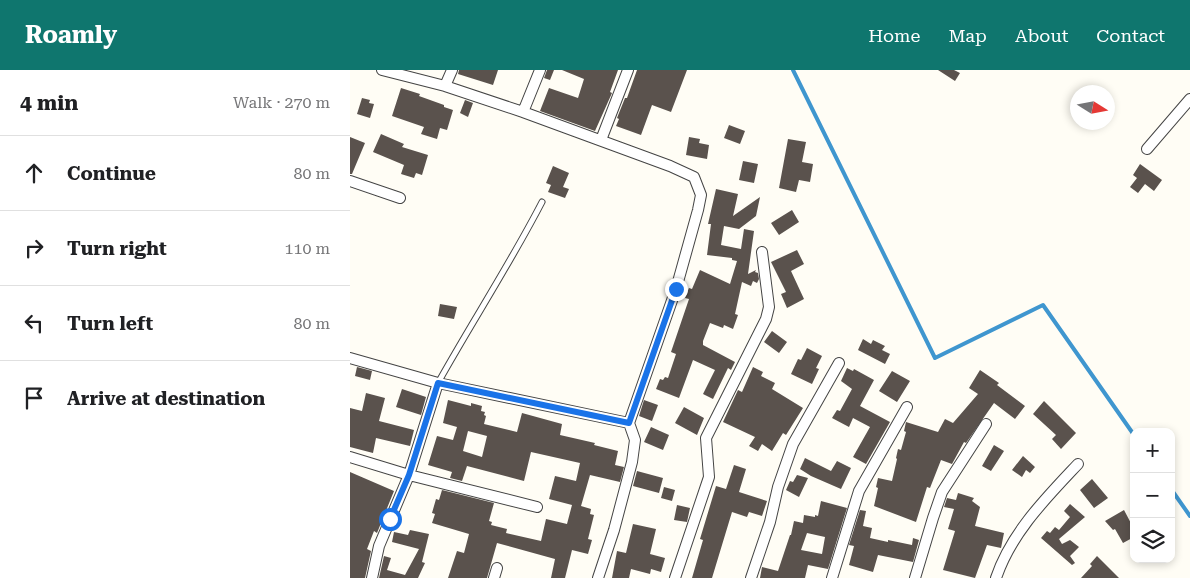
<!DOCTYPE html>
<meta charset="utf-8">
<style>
:root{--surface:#fff;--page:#f2f2f2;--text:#202124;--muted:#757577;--line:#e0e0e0;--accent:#0f766e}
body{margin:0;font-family:"Roboto Serif",serif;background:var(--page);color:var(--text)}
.controls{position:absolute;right:15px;bottom:15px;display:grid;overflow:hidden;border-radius:10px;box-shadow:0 2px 8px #0003}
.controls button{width:45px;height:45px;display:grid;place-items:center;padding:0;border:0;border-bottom:1px solid var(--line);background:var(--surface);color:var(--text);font:25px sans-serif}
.compass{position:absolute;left:720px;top:15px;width:45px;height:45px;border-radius:50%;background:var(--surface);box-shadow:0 2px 8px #0003;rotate:101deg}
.stop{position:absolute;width:15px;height:15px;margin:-11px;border:4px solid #1a73e8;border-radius:50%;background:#fff}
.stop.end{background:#1a73e8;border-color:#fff;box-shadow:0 1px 5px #0008}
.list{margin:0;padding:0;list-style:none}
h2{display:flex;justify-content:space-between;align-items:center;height:65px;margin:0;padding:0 20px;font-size:21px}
h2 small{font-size:16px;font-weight:400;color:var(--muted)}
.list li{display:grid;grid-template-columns:32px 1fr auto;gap:15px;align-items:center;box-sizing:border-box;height:75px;padding:0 20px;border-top:1px solid var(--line)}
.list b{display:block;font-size:19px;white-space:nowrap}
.list em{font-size:16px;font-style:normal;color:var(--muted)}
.icon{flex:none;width:28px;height:28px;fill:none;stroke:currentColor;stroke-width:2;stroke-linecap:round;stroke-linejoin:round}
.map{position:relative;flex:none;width:840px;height:508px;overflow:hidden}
header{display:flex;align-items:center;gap:30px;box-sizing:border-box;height:70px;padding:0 25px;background:var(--accent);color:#fff}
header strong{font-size:24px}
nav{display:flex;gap:28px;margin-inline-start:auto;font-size:18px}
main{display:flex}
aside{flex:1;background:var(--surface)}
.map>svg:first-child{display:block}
</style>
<header>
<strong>Roamly</strong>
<nav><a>Home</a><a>Map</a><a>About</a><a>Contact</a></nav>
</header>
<main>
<aside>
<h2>4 min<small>Walk · 270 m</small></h2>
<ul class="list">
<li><svg class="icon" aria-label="ahead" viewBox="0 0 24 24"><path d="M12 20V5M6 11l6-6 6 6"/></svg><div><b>Continue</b></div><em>80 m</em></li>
<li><svg class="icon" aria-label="right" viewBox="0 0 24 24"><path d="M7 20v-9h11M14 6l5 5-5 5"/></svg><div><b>Turn right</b></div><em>110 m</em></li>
<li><svg class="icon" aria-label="left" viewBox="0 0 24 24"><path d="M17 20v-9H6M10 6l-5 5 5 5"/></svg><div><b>Turn left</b></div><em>80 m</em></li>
<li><svg class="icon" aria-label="arrive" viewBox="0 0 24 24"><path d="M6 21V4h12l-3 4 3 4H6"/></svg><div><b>Arrive at destination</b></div></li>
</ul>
</aside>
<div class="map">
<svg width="840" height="508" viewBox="0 0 840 508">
<rect width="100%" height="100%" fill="#fffdf5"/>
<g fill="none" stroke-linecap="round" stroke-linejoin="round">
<!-- stream -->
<path stroke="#3f96cf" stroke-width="4" d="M443,0L585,288L693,235L784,365
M821,419L840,446"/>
</g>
<!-- building -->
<path fill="#5a524d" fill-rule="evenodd" d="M109,0H148L143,15L108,4Z
M197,0H204L200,10L194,8Z
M212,0H268L260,22L262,23L245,61L190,41L199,18L228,28L234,9Z
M287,0H337L321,42L302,35L291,65L266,56L269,49L267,48L275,28H277Z
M588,0H604L610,3L605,11Z
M51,18L70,24L69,26L94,35V37L103,40L97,60L90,58L87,69L71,64L74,57L42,46Z
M12,28L20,30L19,33L24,34L20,48L7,44Z
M115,30L123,33L118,47L110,43Z
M379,55L395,61L390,74L374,68Z
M31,64L54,74L52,77L78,85L72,105L66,103L64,108L51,104L54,95L23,82Z
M0,67L15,73L2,104H0Z
M339,67L350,69L349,73L359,75L357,89L336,85Z
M438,69L456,72L452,92L463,94L460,112L449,110L446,122L429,118Z
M393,91L408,94L404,113L389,110Z
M790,94L812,110L804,121L795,114L788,123L780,117L787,108L783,105Z
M203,96L219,103L213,117L219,119L215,128L198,122L201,115L196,113Z
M366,119L388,124L383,146L410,127L406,146L389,159L374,156L371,175L391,179L394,159L404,161L398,204L406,200L405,202L408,203L409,209L407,213L403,211L401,216L392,212L385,244L388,245L383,259L374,255L373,258L360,253L353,271V275L385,292L381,300L378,298L363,329L353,324L365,300L343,290L329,328L306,319L310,309L313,310L315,307L318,308L326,284L321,282L339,229L335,228L339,218L342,219L350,200L380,214L387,191L382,190V188L357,185L361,154H358Z
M442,140L449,152L429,165L421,153Z
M447,180L454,194L441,201L454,229L437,238L431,224L436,222L421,192Z
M90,234L107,237L104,249L88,246Z
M422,261L437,272L429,283L414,272Z
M513,269L521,274L523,270L535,276L532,280L540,284L535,294L508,280Z
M457,278L472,286L466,298L469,299L462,314L441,304L448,289L451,290Z
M7,297L22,301L20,310L5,306Z
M403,297L413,302L411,306L425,313L422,319L453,338L436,365L433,363L422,381L412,374L408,381L399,376L405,367L373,352L388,320L392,322Z
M497,298L503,301L504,299L524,310L510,336L540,352L516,394L503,387L520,357L503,348L499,357L482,348L487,340L490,341L502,319L491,311Z
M630,300L649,313L647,315L675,336L665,349L644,333L616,373L614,372L602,394L591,390L580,418L577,417L566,452L524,436L528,418L526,417L528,408L542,411L547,389L546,388L548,379L551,380L556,362L554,361L556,352L588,362L595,349L603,353L628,324L619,318Z
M542,301L560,311L547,332L529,321Z
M52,319L76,327L71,345L46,337Z
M16,323L35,328L29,351L64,360L60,376L26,368L23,383L0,377V338L12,341Z
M98,330L121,336V333L132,336L131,341L135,342L134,345L136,346L134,354L167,362L172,343L212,354L210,365L245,373L244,375L268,381L265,395L274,397L270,412L240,405L231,436L241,439L240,444L244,445L238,469L242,470L238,484L222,480L215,508H201L205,489L147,473L137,508H98L107,481L114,483L119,464L82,453L85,444L82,443L86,429L89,430L92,420L144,433L139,451L142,452L141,455L157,459L156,463L191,471L196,449L217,454L222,435L199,429L205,406L226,411L230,393L181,382L174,411L117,396L112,411L100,408L102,402L78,395L87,366L103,370L107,357L93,353ZM118,361L137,366L132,387L113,381Z
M294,330L308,335L302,351L289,346Z
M694,331L726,363L711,379L702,369L706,365L683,344Z
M334,337L354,348L347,365L325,353Z
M301,357L319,365L313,380L294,372Z
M644,375L654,381L641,401L632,396Z
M673,386L685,397L680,403L676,400L672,407L662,400Z
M455,388L481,401L487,391L501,398L491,419L461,406L450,399Z
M384,395L396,399L389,422L417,431L412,446L399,442L397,447L382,442L362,508H342L353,470L350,469L366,416L376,419Z
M287,401L313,408L309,423L283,416Z
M0,402L44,421L27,463L24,461L17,479L21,481L15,508H0Z
M447,405L458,408L449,427L436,420L440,411L443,412Z
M742,409L758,428L744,438L730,420Z
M314,417L325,420L322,431L311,428Z
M608,423L624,428L622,431L630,437L625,456L654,463L651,478L637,475L625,508L593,500L605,461L598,459L604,439L594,437L597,428L606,430Z
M471,431L497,438L478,499L458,495L455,508H410L412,497L428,501L440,465H441L444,451L453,453L454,445L465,447V445L468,446ZM457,463L475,467L472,484L451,480Z
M720,434L735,447L709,469L712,474L720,470L729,477L720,486L725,493L722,495L691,468L697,461L700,463L705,457L709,460L720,447L714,441Z
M327,435L340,438L337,452L324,450Z
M510,440L516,441L513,456L522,458L520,468L538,472V470L562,475L563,468L569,470L563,492L528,485L523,502L499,495L504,476L499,475Z
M774,440L784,459V467L773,473L765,459L763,460L755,451Z
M283,454L306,459L300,484L315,488L311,502L301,499L300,504L281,499L279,508H262L267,481L276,483Z
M60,460L79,464L72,492L75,493L68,508H29L34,486L41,488L37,500L55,505L69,479L42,472L44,462L58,465Z
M747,486L769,508H731L742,496L740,494Z"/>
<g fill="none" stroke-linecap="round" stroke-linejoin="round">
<!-- lane casing -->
<g stroke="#444" stroke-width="7">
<path id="lane" d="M88,313C122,252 160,194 192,132"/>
</g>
<!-- street casing -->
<g stroke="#444" stroke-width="12">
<path id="street" d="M32,0L95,16L173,42L320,96L344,107L351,125L348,140L326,219L279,353
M95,16L102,0
M173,42L190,0
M251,70L278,0
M797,79L840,29
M0,111L50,128
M0,288L88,313L279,353L285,370L282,392L264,460L248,508
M0,387L59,405L187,437
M22,508L29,476L59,405L88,313
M144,508L147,498
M325,508L359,407L356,368L416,249L419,237L412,182
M401,508L420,452L428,417L443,374L489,293
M482,508L509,421L557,337
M565,508L583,448L592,422L636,354
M646,508C661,463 696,428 728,394"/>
</g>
<!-- lane -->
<use href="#lane" stroke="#fff" stroke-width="5"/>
<!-- street -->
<use href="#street" stroke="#fff" stroke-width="10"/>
</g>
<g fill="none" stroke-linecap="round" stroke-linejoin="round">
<!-- route -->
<path stroke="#1a73e8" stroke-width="6" d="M40,449L59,405L88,313L279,353L326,219"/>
</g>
</svg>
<div class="controls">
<button>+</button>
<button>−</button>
<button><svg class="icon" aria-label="layers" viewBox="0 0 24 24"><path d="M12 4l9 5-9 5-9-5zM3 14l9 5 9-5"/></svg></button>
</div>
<svg class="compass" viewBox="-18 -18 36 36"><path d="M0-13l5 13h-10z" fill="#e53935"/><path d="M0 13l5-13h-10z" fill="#757577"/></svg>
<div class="stop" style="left:40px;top:449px"></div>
<div class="stop end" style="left:326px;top:219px"></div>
</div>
</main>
